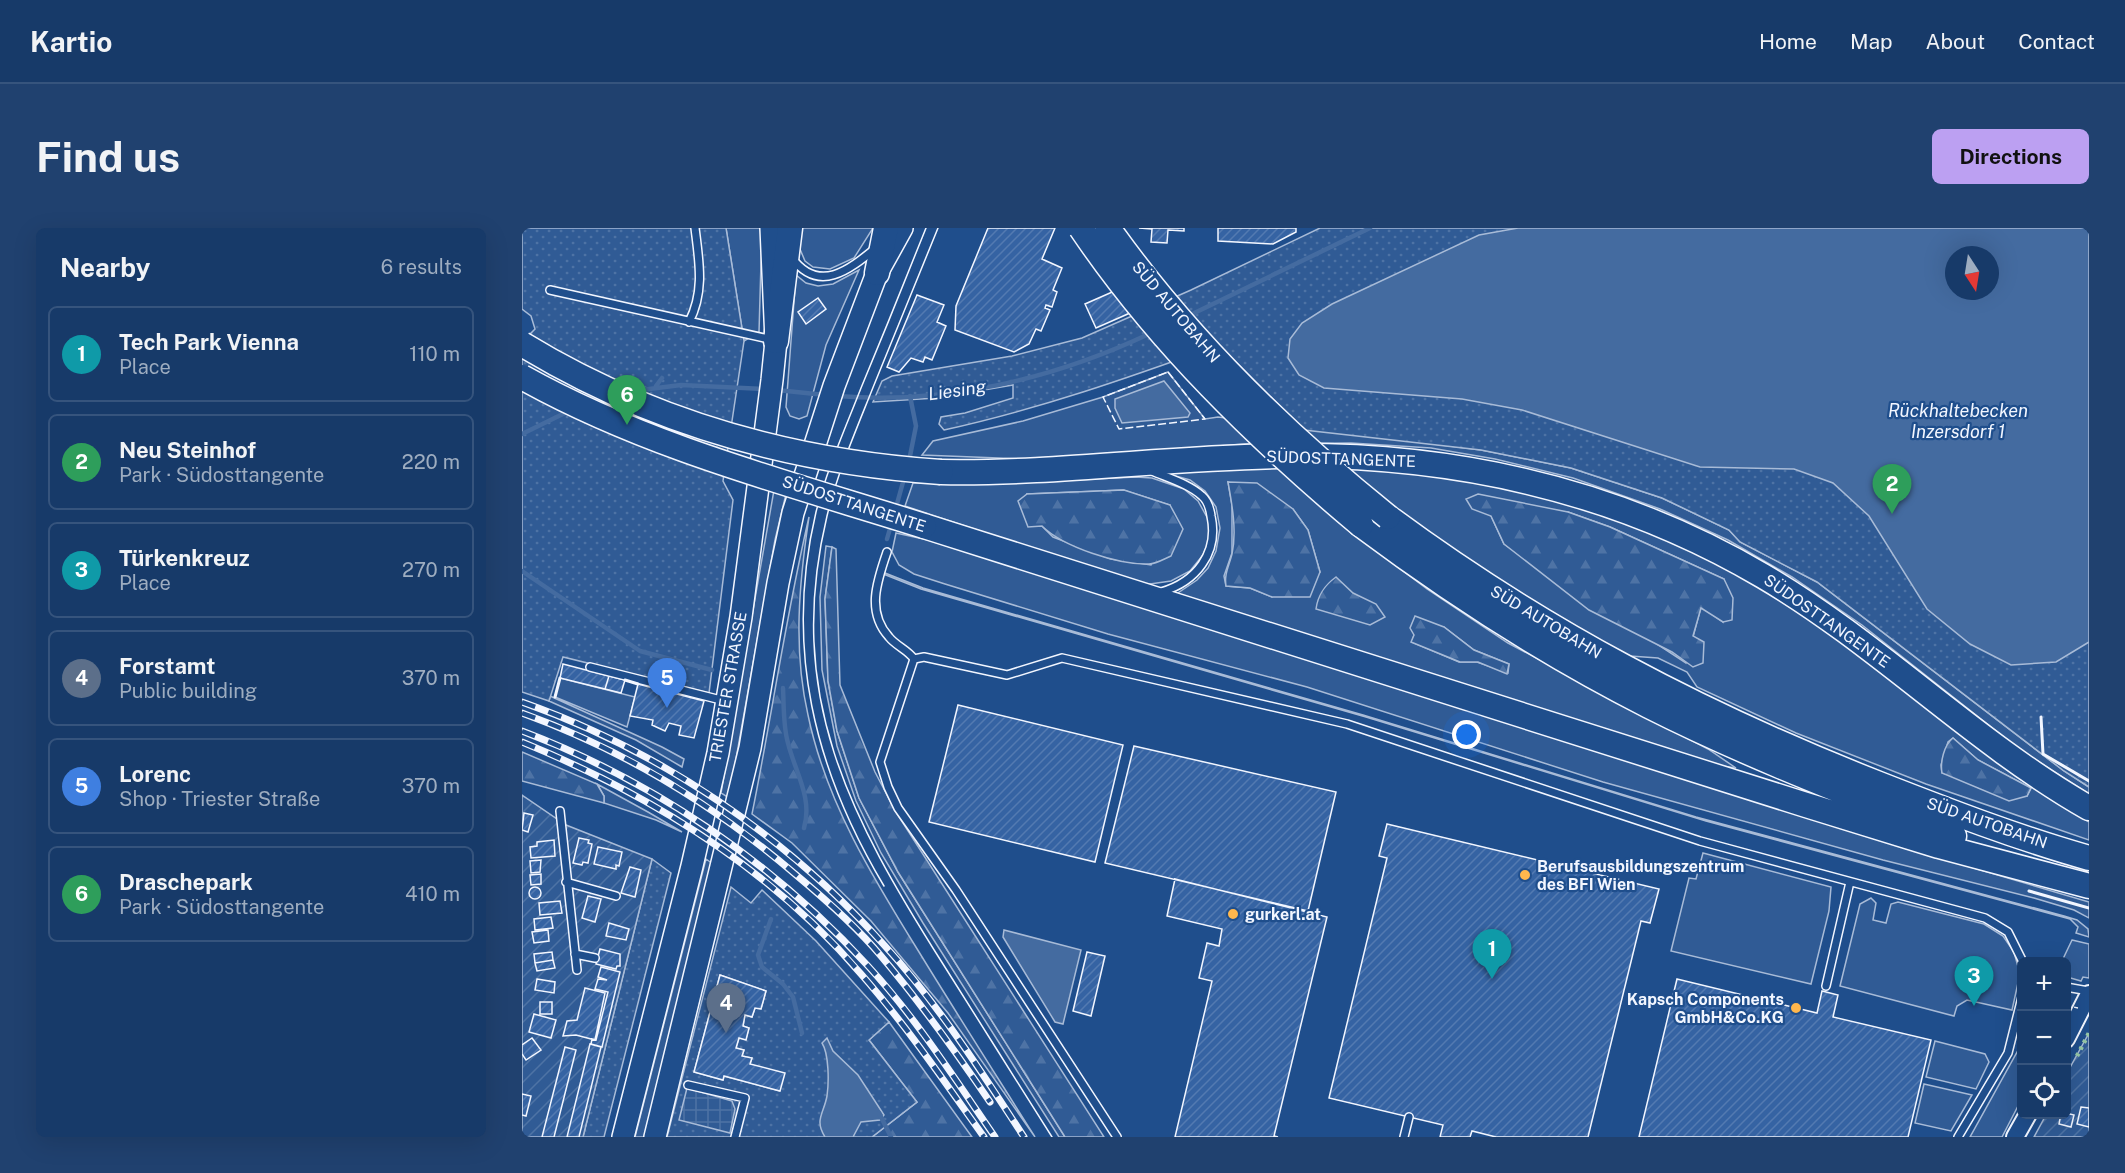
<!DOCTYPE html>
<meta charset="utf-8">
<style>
:root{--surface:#173a69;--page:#20416f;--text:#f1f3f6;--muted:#9eadc0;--line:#36547d;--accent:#bca0f2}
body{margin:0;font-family:"Public Sans",sans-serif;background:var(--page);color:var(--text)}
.controls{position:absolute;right:18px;bottom:18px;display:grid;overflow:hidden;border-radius:9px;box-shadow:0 6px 24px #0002}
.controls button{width:54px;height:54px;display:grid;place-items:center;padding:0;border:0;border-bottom:2px solid var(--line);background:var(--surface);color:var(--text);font:30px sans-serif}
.compass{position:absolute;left:1423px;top:18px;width:54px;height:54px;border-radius:50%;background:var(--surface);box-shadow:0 6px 24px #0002;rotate:168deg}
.you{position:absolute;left:945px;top:507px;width:21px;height:21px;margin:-15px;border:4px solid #fff;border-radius:50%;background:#1a73e8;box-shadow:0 0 0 9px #1a73e833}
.badge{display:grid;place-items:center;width:39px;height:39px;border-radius:50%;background:var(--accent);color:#fff;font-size:20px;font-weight:700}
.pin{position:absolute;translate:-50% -50px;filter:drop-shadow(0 2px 3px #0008)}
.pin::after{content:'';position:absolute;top:32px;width:21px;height:18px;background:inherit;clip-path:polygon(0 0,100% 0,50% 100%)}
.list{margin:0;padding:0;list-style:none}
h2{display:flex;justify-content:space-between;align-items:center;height:78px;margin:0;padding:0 24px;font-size:26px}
h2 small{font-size:20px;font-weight:400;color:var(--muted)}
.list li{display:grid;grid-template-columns:39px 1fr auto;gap:18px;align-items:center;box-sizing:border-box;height:96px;margin:0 12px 12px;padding:0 12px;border:2px solid var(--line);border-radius:9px}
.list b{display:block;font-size:22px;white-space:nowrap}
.list p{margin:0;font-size:20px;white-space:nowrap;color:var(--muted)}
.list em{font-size:20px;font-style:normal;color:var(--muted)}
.icon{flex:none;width:33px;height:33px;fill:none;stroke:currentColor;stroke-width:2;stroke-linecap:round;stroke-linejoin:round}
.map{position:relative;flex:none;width:1567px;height:909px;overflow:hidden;border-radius:9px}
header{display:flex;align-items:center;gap:36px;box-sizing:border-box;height:84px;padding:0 30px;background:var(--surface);border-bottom:2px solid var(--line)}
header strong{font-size:28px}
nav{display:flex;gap:33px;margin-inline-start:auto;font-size:21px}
.intro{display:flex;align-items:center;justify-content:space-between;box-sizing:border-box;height:144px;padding:0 36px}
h1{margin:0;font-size:42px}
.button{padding:15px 27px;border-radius:9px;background:var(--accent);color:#111;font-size:21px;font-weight:700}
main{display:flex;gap:36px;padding:0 36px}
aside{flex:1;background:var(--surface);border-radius:9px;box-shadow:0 6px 24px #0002}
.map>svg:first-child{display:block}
</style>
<header>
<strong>Kartio</strong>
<nav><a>Home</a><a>Map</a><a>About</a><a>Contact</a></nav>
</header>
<div class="intro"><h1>Find us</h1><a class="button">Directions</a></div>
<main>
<aside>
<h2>Nearby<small>6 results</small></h2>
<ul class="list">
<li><span class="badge" style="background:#0f9aa8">1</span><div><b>Tech Park Vienna</b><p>Place</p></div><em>110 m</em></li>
<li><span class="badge" style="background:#2e9e5b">2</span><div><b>Neu Steinhof</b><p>Park · Südosttangente</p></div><em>220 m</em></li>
<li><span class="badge" style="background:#0f9aa8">3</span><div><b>Türkenkreuz</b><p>Place</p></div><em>270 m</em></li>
<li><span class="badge" style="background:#5c6f8a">4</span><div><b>Forstamt</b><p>Public building</p></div><em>370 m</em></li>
<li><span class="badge" style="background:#3f7fe0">5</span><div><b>Lorenc</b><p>Shop · Triester Straße</p></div><em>370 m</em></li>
<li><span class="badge" style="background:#2e9e5b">6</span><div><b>Draschepark</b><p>Park · Südosttangente</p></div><em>410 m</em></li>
</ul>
</aside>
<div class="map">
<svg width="1567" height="909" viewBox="0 0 1567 909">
<defs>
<pattern id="forest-firs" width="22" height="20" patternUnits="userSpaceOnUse" patternTransform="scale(1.5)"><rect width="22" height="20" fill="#305b95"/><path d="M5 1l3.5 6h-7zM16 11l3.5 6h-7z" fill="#4e73a5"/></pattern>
<pattern id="park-dots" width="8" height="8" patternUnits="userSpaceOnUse" patternTransform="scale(1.5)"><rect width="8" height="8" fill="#305b95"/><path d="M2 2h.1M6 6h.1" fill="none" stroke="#4e73a5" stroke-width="1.8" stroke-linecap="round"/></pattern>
<pattern id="garden-furrows" width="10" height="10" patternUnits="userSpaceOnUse" patternTransform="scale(1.5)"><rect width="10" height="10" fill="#305b95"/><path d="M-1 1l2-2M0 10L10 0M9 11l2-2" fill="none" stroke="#4e73a5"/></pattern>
<pattern id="plaza-grid" width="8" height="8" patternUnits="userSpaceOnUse" patternTransform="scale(1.5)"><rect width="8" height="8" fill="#305b95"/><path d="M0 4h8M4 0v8" fill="none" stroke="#4e73a5"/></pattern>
<pattern id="building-hatch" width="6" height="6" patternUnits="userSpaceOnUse" patternTransform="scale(1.5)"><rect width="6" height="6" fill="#3563a3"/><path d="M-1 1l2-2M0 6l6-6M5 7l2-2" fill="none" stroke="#537ab1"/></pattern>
</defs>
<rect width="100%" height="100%" fill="#1f4e8c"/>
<!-- built -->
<path fill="#305b95" stroke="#a8bbd7" stroke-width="1.5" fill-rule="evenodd" d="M204,0H240L237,104L222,113Z
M276,0H351L332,30L308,41L291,39L283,33L275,14Z
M337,42L304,117L285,188L277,191L268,188L264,179L274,47L284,55L296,58L311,56Z
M646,144L683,191L696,189L959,222L1049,240L1140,270L1207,302L1218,314L1295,354L1542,543L1567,559V566L1497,521L1340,397L1270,349L1206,312L1138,281L1051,250L973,231L909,220L829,215L724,216L503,231L400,227L411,213L501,193L581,169Z
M744,240H879L1044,273L1164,318L1277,381L1527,569L1567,594V612L1404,556L1274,505L1175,459L1165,444L1136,430L1108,428L832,306L905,361L986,415L1186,521L1214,540L1193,537L653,367L675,352L686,340L694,323L698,300L694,279L683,263L668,252L650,247L651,244ZM706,254L771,281L786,302L798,344L750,369L728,360L704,358L702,348L710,325V277ZM1046,284L1088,299L1202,351L1201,394L1179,379L1164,435L982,316L969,288ZM922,399L952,422L987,436L986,445L955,434H937L890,414L892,407ZM1431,510L1456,532L1509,560L1505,568L1420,545L1419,537L1426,514Z
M614,249L630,250L662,261L676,273L686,291L688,310L681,327L668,343L649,353L621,357L383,278L391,255H489ZM601,262L648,277L629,337L589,331L531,309L520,298L505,266Z
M252,262L264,266L253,312L207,570L199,565Z
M374,305L406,312L1350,610L1567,674V690L1552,682L1512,670L1361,632L1081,554L785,459L586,406L423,356L392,346L377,337L370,324Z
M304,318L310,319L303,371L306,453L315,503L337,570L376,644L543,909H537L401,695L359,625L334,573L315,518L300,442L298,369Z
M363,345L401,360L841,487L1174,589L1542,688L1555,692L1566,701L1567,709L1554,705L1556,699L1548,691L1184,593L844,489L399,361L361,346Z
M38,450L113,469L105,499L33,469Z
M28,468L140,519L162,531L160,539L114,512L27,473Z
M75,556L126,584L160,604L134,592L82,575V568Z
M1181,625L1309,659L1307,683L1289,756L1149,723L1167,650L1174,651Z
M184,631L191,636L122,909H113Z
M1349,670L1354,675L1351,692L1364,695L1369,676L1376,674L1462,696L1481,708L1492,724L1498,746L1490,782L1445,772L1435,778L1432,788L1318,758L1338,676Z
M1550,712L1567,716V750L1561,749L1559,753L1545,749L1544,734L1540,733Z
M1413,813L1463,826L1467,834L1454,861L1404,849Z
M1499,817V880L1496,878L1480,909H1448Z
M1402,856L1450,867L1429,903L1393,895Z"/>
<!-- forest -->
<path fill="url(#forest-firs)" stroke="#a8bbd7" stroke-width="1.5" d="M706,254L735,255L771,281L786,302L798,344L788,369H750L728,360L704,358C702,346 707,338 710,326C715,303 710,276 706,254Z
M602,262L648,277L661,301L649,328C642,331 634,336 627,336C597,337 541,319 520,298L506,299L496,273L505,266Z
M956,266L1046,284L1088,299L1202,351L1211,370L1210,392L1201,394L1179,380L1171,408L1182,414L1181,435L1171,439L1150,424L1067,382L982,316L969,288L950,281L944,271Z
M287,289C277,356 271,421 286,487C304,574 351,650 397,724C435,786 474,847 513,909L426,785L349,693L270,615L230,586C250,487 264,387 287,289Z
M310,319L314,321L318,457L353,544L374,584L582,909H543L376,644L337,570L315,503L306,453L303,371Z
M814,349L831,365L854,376L863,389L848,397L794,381C796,366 803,357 814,349Z
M893,388L922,399L952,422L987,436L985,446L956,434H938L889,414L892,407L888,400Z
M1431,510L1456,532L1509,560L1505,568L1487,573L1420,545C1418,534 1422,517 1431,510Z
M0,524L75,556L82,568V575L0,553Z
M367,794L450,909H350L395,874L347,812Z"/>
<!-- park -->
<path fill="url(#park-dots)" stroke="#a8bbd7" stroke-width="1.5" fill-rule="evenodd" d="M0,0H204L222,113L201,253L211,272L187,465L41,429L27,473L0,464V114L13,101L9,88L0,81Z
M798,0H1567V559L1542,543L1295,354L1218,314L1207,302L1140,270L1049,240L959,222L782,202L697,117C606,150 517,181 422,202L417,196L419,189L443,185L491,170V157L415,170L351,174L360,153L370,148L490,128L560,110L669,62ZM1432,27H1468V63H1432Z
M130,631L149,645L82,909H61Z
M209,659L229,675L240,662L294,713L367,794L347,812L395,874L350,909H145ZM198,747L244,763L239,781L233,780L230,789L223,787L221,798L227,800L224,811L217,810L214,820L222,822L220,828L230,830L228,836L258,863L202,848L201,852L172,844Z"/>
<!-- garden -->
<path fill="url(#garden-furrows)" stroke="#a8bbd7" stroke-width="1.5" d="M0,567L44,597L130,631L61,909H0Z
M1567,805V909H1512L1524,887L1544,886L1545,845Z"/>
<!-- plaza -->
<path fill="url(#plaza-grid)" stroke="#a8bbd7" stroke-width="1.5" d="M165,860L210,873L213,881L208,905L157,892Z"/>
<!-- water -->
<path fill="#446ba0" stroke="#a8bbd7" stroke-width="1.5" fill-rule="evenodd" d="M996,0H1567V414L1534,434L1489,437L1448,416L1405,381L1347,288L1311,255L1272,241L1178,239L1000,182L940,171L802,160L777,147L766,130L768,111L780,95L810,76L957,7ZM1432,27H1468V63H1432Z
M642,153L668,185L666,189L600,195L593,180V171Z
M482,702L559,722L541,796L533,794L481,709Z
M305,810L311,823L336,847L362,887L358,892L339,894L331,909H303C292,892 302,885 305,868C307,854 307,826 300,815Z"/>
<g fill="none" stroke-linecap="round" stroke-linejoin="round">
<!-- stream -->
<path stroke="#446ba0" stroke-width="4.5" d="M664,89L848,0
M134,158L140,150
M255,162L303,167
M111,163L159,157L243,161
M315,168C422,177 532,151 629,105
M0,206L47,183
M387,233L394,198L388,168
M373,283L383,247
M365,311L369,297
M0,343L118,423L190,442
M261,460C262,478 261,498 266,515C273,544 291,570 282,600
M249,691L236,727L240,739L261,756L271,769L280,805
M357,885L369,909"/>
</g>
<!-- building -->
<path fill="url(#building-hatch)" stroke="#f2f6ff" stroke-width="1.5" d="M466,0H533L520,31L540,40L531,62L535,64L530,79L524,77L523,80L528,82L519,103L514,101L507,116L492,124L433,102L434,78Z
M617,0H662V3L646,2L645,15L629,14L630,1Z
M696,0H774V4L751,16L696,13Z
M597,61L608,85L574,100L563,76Z
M395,67L422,77L415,94L424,98L410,132L403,129L401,134L389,130L377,144L365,139Z
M296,70L304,81L284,96L276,84Z
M41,436L87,448L83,461L38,450Z
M87,448L103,452L99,465L83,461Z
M116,456L182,473L172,510L157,507L159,498L147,495L143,503L130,497L131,492L108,488Z
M436,477L601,517L573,634L407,594Z
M612,518L814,564L786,683L583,635Z
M2,585L11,587L6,604L0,602Z
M865,596L1137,661L1128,695L1119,693L1066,909H974L950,903L948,909H918L921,897L807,870L865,630L857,628Z
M57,610L67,612L66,615L70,616L66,635L61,634L60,637L51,635Z
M32,612L33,628L9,630L8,619L15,618V614Z
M76,619L100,624L97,638L94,637V641L72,636Z
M19,632L18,644L9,645L8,633Z
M108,639L119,642L113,669L99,665Z
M19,646V656L9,657L8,647Z
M653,651L805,689L752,908L756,909H653L690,753L677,750L685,715L697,718L700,701L645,688Z
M7 665a6 6 0 1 1 12 0a6 6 0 1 1-12 0Z
M66,668L79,671L73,694L60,690Z
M38,673L40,685L18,687L17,675Z
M29,689L31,700L13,702L12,691Z
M87,695L107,701L104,712L84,708Z
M26,702L27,713L12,715L10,704Z
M78,721L98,726V738H95L94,741L74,736Z
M30,724L31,732L13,735L12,726Z
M565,724L583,728L569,788L551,783Z
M31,732L33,740L15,743L13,735Z
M79,739L98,744L80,819L69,816L70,811L74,812L86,764L73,761L76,751L85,752L76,749Z
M198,747L244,763L239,781L233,780L230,789L223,787L221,798L227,800L224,812L217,810L214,820L222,822L220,828L230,830L228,836L263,845L258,863L202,848L201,852L172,844Z
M15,751L33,754L32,765L13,762Z
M1155,751L1295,785L1300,763L1316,767L1311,789L1409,812L1386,909H1117Z
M63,760L83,765L73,812L54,807L41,808L45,793L55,792Z
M18,774H30V786H18Z
M12,786L34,792L29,810L7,804Z
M10,810L19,822L4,832L0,826V817Z
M68,816L79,819L57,909H45Z
M43,819L54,822L32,909H20Z
M0,866L9,868L4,888L0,887Z
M1559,879L1567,880V899L1555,896Z
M1544,885L1552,887L1549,899L1537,896L1539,886Z"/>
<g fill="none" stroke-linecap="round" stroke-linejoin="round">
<!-- service casing -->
<g stroke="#f2f6ff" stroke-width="10">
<path id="service" d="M270,30C297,66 327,42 354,20
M28,62L251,112
M167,94C183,63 177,33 173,0
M630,243C646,250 667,256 680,268C686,273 688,281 689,288C697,325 674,354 639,364
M365,324C355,353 344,384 367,409C374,418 386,422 392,431
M68,439L203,473
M38,583L55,742
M44,654L94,668
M53,726L73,730
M1304,758L1328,654
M1544,759L1567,763
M166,857L223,870L213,909
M595,909L434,662L376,580L366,559L358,534L392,431L402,429L485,447L540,430L825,496L1178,613L1463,690L1486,704L1501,734
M882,909L887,889
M1436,909L1486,825L1500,769"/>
</g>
<!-- tertiary casing -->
<g stroke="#f2f6ff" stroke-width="20">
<path id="tertiary" d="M1544,811L1567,766
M1493,909L1506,886"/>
</g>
<!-- primary casing -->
<g stroke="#f2f6ff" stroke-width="24">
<path id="primary" d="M101,909L170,638L196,525L219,389L250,152L254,113L249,0
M133,909L228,520L256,355L271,285L312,158L355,45L380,0"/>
</g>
<!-- motorway casing -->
<g stroke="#f2f6ff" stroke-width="27">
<path id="motorway" d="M355,45L364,0
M254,113L268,0
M419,244C532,246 643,230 756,228C927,225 1093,261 1241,348C1357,416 1451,514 1567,580
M866,289C1020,403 1179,486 1357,556C1426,583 1496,610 1567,630
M839,297C930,365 1026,427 1127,478C1226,528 1329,567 1432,608
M402,298L1284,577L1417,618L1567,658"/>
</g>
<!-- service -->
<use href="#service" stroke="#1f4e8c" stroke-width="7"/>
<!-- tertiary -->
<use href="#tertiary" stroke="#1f4e8c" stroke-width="16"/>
<!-- primary -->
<use href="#primary" stroke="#1f4e8c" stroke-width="21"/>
<!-- motorway -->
<use href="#motorway" stroke="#1f4e8c" stroke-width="24"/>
<!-- tram -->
<path stroke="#f2f6ff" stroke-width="1.5" d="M416,0C395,52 373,105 352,157C335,200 316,243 305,288C262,468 328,589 421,736C457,794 494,851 530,909
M362,658C292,541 262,419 294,284C305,241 323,201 339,160C361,107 383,53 404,0"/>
<!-- rail casing -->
<g stroke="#f2f6ff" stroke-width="7">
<path id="rail" d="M0,474C139,523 264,608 363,718C416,776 459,843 502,909
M0,485C102,522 191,576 273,646C303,671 334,698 359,728C398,774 434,824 468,874
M0,503C132,553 250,634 346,738C394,790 433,851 473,909
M0,514C127,566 248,640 339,746C384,797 422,853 462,909"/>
</g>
<!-- rail -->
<use href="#rail" stroke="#1f4e8c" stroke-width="4.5" stroke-dasharray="14" stroke-linecap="butt"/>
<!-- motorway-bridge casing -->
<g stroke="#f2f6ff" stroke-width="27" stroke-linecap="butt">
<path id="motorway-bridge" d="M559,0C636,114 734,209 839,297
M586,0C664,110 760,204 866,289
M0,116C128,194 270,234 419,244
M0,149C125,219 266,255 402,298"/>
</g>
<!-- motorway-bridge -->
<use href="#motorway-bridge" stroke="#1f4e8c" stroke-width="24"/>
<!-- hedge -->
<path stroke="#97c8a6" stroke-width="4.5" stroke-dasharray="3 4.5" stroke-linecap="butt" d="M1555,828L1567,805"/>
<!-- fence -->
<path stroke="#f2f6ff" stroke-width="1.5" stroke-dasharray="8 3" stroke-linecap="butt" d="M646,144L683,191L597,201L581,169Z
M1544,783L1547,778L1556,780
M1497,878L1500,872"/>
<!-- wall -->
<path stroke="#f2f6ff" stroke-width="3" d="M103,452L116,456
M33,469L38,450
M1519,489L1521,526L1567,553
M1507,663L1567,680"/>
</g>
<!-- markers -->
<g fill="#ffb74d" stroke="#1f4e8c" stroke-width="2">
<circle cx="1003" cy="647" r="6"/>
<circle cx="711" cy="686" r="6"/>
<circle cx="1274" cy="780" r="6"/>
</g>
<g text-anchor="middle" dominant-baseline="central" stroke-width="4.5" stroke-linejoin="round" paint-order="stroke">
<!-- street labels -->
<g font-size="16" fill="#f2f6ff" stroke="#1f4e8c">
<text transform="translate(654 84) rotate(50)">SÜD AUTOBAHN</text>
<text transform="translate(819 231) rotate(2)">SÜDOSTTANGENTE</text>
<text transform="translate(332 276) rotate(18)">SÜDOSTTANGENTE</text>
<text transform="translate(1305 393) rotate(35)">SÜDOSTTANGENTE</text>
<text transform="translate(1024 394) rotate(31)">SÜD AUTOBAHN</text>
<text transform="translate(206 459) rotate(-80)">TRIESTER STRASSE</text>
<text transform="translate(1465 595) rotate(19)">SÜD AUTOBAHN</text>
</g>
<!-- poi labels -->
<g font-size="16" font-weight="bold" fill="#f2f6ff" stroke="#1f4e8c" text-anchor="start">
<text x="1015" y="638">Berufsausbildungszentrum<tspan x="1015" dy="18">des BFI Wien</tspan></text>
<text x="723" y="686">gurkerl.at</text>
<text x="1262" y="771" text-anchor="end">Kapsch Components<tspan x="1262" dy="18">GmbH&amp;Co.KG</tspan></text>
</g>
<!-- water labels -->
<g font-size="18" font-style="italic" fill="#f2f6ff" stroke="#1f4e8c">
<text transform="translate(435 162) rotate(-8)">Liesing</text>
<text x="1436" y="182">Rückhaltebecken<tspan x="1436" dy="21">Inzersdorf 1</tspan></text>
</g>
</g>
</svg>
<div class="controls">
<button>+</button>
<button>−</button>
<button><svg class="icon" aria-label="locate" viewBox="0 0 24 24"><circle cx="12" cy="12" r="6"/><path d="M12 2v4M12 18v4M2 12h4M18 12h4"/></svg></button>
</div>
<svg class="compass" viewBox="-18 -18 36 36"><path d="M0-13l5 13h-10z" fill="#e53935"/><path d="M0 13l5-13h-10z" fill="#9eadc0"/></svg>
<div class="you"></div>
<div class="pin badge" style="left:970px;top:751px;background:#0f9aa8">1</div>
<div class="pin badge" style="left:1370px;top:286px;background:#2e9e5b">2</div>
<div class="pin badge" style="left:1452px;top:778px;background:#0f9aa8">3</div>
<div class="pin badge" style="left:204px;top:805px;background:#5c6f8a">4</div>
<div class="pin badge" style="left:145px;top:480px;background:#3f7fe0">5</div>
<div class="pin badge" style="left:105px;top:197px;background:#2e9e5b">6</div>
</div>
</main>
